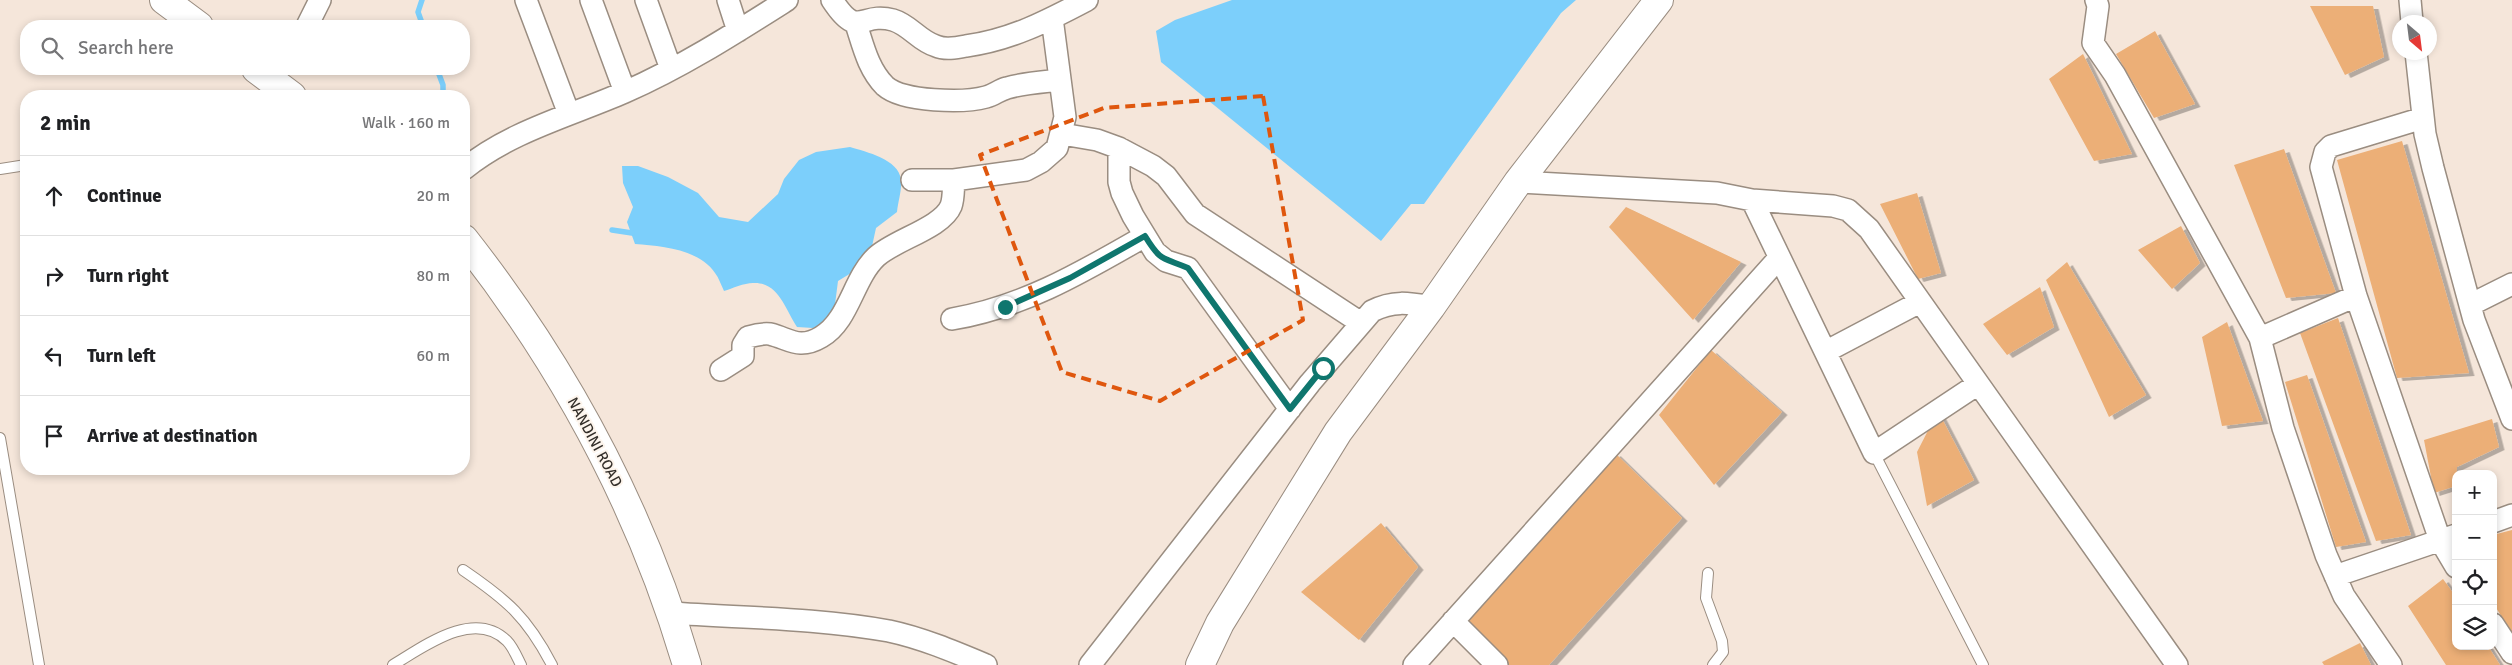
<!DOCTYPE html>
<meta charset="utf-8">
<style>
:root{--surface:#fff;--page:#f6f6f6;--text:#202124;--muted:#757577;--line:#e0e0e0}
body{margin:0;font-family:Signika,sans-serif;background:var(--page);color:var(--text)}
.controls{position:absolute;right:15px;bottom:15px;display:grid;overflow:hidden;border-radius:10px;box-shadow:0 2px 8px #0003}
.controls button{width:45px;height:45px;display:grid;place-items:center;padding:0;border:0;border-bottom:1px solid var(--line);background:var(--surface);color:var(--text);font:25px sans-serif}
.compass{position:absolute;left:2392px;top:15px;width:45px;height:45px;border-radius:50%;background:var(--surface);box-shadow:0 2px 8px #0003;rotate:152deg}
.stop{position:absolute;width:15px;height:15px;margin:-11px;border:4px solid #0f766e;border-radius:50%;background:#fff}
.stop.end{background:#0f766e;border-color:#fff;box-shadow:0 1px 5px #0008}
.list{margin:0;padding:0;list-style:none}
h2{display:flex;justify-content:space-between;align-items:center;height:65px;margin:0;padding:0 20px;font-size:21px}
h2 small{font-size:16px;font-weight:400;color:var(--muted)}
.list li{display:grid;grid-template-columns:32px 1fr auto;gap:15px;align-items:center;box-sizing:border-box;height:80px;padding:0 20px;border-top:1px solid var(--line)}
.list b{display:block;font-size:19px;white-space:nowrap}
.list em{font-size:16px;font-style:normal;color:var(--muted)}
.icon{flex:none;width:28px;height:28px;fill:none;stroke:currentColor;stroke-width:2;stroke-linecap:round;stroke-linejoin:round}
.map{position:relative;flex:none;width:2512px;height:665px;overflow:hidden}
.search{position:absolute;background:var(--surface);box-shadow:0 2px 8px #0003;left:20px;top:20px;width:450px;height:55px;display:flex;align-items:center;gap:12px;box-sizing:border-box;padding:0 18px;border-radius:20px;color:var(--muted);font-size:19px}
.panel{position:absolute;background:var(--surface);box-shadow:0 2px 8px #0003;left:20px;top:90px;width:450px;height:385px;border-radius:20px}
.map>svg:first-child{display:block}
</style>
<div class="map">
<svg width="2512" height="665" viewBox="0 0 2512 665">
<defs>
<filter id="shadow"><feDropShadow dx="5.5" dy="3" stdDeviation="0" flood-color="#0004"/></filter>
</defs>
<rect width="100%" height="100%" fill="#f5e6da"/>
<!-- water -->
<path fill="#7ccffb" d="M1232,0H1576L1561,13L1424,204H1411L1381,241L1161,62L1156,31L1175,20Z
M850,147C866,152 899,159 901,180C902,190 898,202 897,212L876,228L871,251L861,267L838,281L833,320L813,328L797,327C786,311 779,283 755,283C746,282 733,288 724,291C721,285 719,278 715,273C699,249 661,246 635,244L627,222L633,207L623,183L622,166H638L668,177L698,193L719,217L748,222L778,194L784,179L799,160L816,152Z"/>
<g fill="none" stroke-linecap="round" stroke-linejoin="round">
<!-- stream -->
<path stroke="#7ccffb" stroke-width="5.5" d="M422,0L418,12L423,26
M437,69L443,85V96
M612,230L632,233"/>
</g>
<!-- building -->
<path fill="#ecaf77" filter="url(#shadow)" d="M2310,6H2373L2384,57L2345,75Z
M2155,31L2195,104L2154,118L2116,54Z
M2083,54L2132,154L2094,161L2049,79Z
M2402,141L2469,373L2397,378L2337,160Z
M2284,149L2336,293L2286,298L2234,165Z
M1917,193L1941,273L1918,279L1880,204Z
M1626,207L1741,262L1693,320L1609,227Z
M2181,226L2200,263L2172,289L2138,250Z
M2067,262L2146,395L2109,417L2046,280Z
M2040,287L2054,327L2007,355L1983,324Z
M2338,318L2411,535L2376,541L2300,333Z
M2227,322L2263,421L2222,426L2202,337Z
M1711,350L1782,412L1714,485L1659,415Z
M2307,375L2366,542L2336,547L2285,382Z
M1938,411L1974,480L1927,506L1917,452Z
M2492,419L2499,447L2457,467L2456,486L2434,493L2424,440Z
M1615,453L1682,518L1549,665H1509L1464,622Z
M1381,523L1418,567L1359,640L1301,592Z
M2512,530V633L2493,603V535Z
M2443,579L2456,597V646H2488L2500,665H2446L2408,606Z
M2360,643L2371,665H2324L2322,662Z"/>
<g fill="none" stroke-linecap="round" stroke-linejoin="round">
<!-- service casing -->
<g stroke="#9a8d81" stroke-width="12">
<path id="service" d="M0,169L26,165
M0,438L39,665
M1874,453L1983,665
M463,570C507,600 527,617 552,665
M1708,573L1706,598L1722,641L1723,652L1713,665
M393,665C423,647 474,608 507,641C513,647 517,657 521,665"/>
</g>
<!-- minor casing -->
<g stroke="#9a8d81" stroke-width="24">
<path id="minor" d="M526,0L569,114
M591,0L625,92
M646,0L671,69
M728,0L738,31
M832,0C859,41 860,11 893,20C910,25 919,41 936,46C945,50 956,48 966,46C1011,40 1047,21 1087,0
M2096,0L2098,6L2093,43L2115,75L2260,338L2283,428L2326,555L2344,596L2391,665
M2410,0L2412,22
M856,24C863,45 868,69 885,86C903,102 964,103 986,97C994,95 999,90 1007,88C1024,83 1043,82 1060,80
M307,26L320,0
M2416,52L2425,134L2433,168L2474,320L2512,419
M2423,118L2331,146L2325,152L2321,167L2356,296L2440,540L2456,567
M1062,134L1097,140L1119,148L1153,166L1166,176L1195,214L1361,323
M1119,148V182L1122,193L1133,216L1155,252L1166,261L1188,268L1290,409
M464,169C511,131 570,116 625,92C682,67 735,33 787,0
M912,180H954L1026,170L1041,162L1057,148L1065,117L1052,18
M1518,182L1717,193L1752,200L1833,206L1848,210L1869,229L2177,665
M1752,200L1874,453L1978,384
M2470,305L2512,284
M952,319C1024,307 1084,271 1145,236
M2260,338L2356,296
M1827,351L1920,302
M721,370L743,356V345L748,337C755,335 762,333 770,334C790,339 799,350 821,337C849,321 853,279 876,257C894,240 942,228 951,206C954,198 953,188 954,180
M2493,522L2512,515
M2335,576L2456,535
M672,613C744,618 818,618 889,631C922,638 955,652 986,665
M1453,621L1497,665
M2493,624L2512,653
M1090,665L1310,383L1372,311C1393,300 1409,303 1431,307
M1414,665L1779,258"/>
</g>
<!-- secondary casing -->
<g stroke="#9a8d81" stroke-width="30">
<path id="secondary" d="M1200,665L1220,623L1338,432L1431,307L1518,182L1659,0"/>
</g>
<!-- primary casing -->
<g stroke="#9a8d81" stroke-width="30">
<path id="primary" d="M164,0L199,26
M256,69L292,96
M464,239C564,366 641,509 687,665"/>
</g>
<!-- service -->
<use href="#service" stroke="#fff" stroke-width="10"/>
<!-- minor -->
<use href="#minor" stroke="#fff" stroke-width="21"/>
<!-- secondary -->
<use href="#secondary" stroke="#fff" stroke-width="28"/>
<!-- primary -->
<use href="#primary" stroke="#fff" stroke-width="28"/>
</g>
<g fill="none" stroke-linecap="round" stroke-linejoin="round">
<!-- route -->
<path stroke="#0f766e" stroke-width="6" d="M1005,307L1070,278L1145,236C1161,262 1162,257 1188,268L1290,409L1323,368"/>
</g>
<!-- marked area -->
<path fill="none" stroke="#df570e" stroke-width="4" stroke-dasharray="10 6" stroke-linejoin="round" d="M1263,96L1303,320L1160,401L1062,372L980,155L1104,108Z"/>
<g text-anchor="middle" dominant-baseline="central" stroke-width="4" stroke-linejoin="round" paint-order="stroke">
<!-- street labels -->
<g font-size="15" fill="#342f2a" stroke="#fdf5ed">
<text transform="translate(595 442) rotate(62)">NANDINI ROAD</text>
</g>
</g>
</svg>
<div class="controls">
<button>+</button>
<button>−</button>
<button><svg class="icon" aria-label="locate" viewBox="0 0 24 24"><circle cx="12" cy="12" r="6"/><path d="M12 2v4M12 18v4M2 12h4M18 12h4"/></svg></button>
<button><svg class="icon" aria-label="layers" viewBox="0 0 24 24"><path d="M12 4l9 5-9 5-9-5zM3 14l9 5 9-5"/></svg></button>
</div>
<svg class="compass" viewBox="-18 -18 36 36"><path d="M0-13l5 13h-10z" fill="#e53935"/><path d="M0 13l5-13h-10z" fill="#757577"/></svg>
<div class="stop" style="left:1323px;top:368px"></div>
<div class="stop end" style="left:1005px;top:307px"></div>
<div class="search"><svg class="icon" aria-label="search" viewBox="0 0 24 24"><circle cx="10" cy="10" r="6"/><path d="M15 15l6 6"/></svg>Search here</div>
<section class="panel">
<h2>2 min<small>Walk · 160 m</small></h2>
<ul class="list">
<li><svg class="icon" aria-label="ahead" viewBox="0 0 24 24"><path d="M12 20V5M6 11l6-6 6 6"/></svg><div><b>Continue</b></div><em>20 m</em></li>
<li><svg class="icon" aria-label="right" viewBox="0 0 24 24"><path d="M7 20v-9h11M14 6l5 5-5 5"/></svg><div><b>Turn right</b></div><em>80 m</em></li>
<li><svg class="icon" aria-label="left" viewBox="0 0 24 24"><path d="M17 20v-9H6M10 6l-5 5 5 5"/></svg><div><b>Turn left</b></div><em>60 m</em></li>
<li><svg class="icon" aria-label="arrive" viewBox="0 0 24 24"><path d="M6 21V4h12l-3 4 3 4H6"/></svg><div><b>Arrive at destination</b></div></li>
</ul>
</section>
</div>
